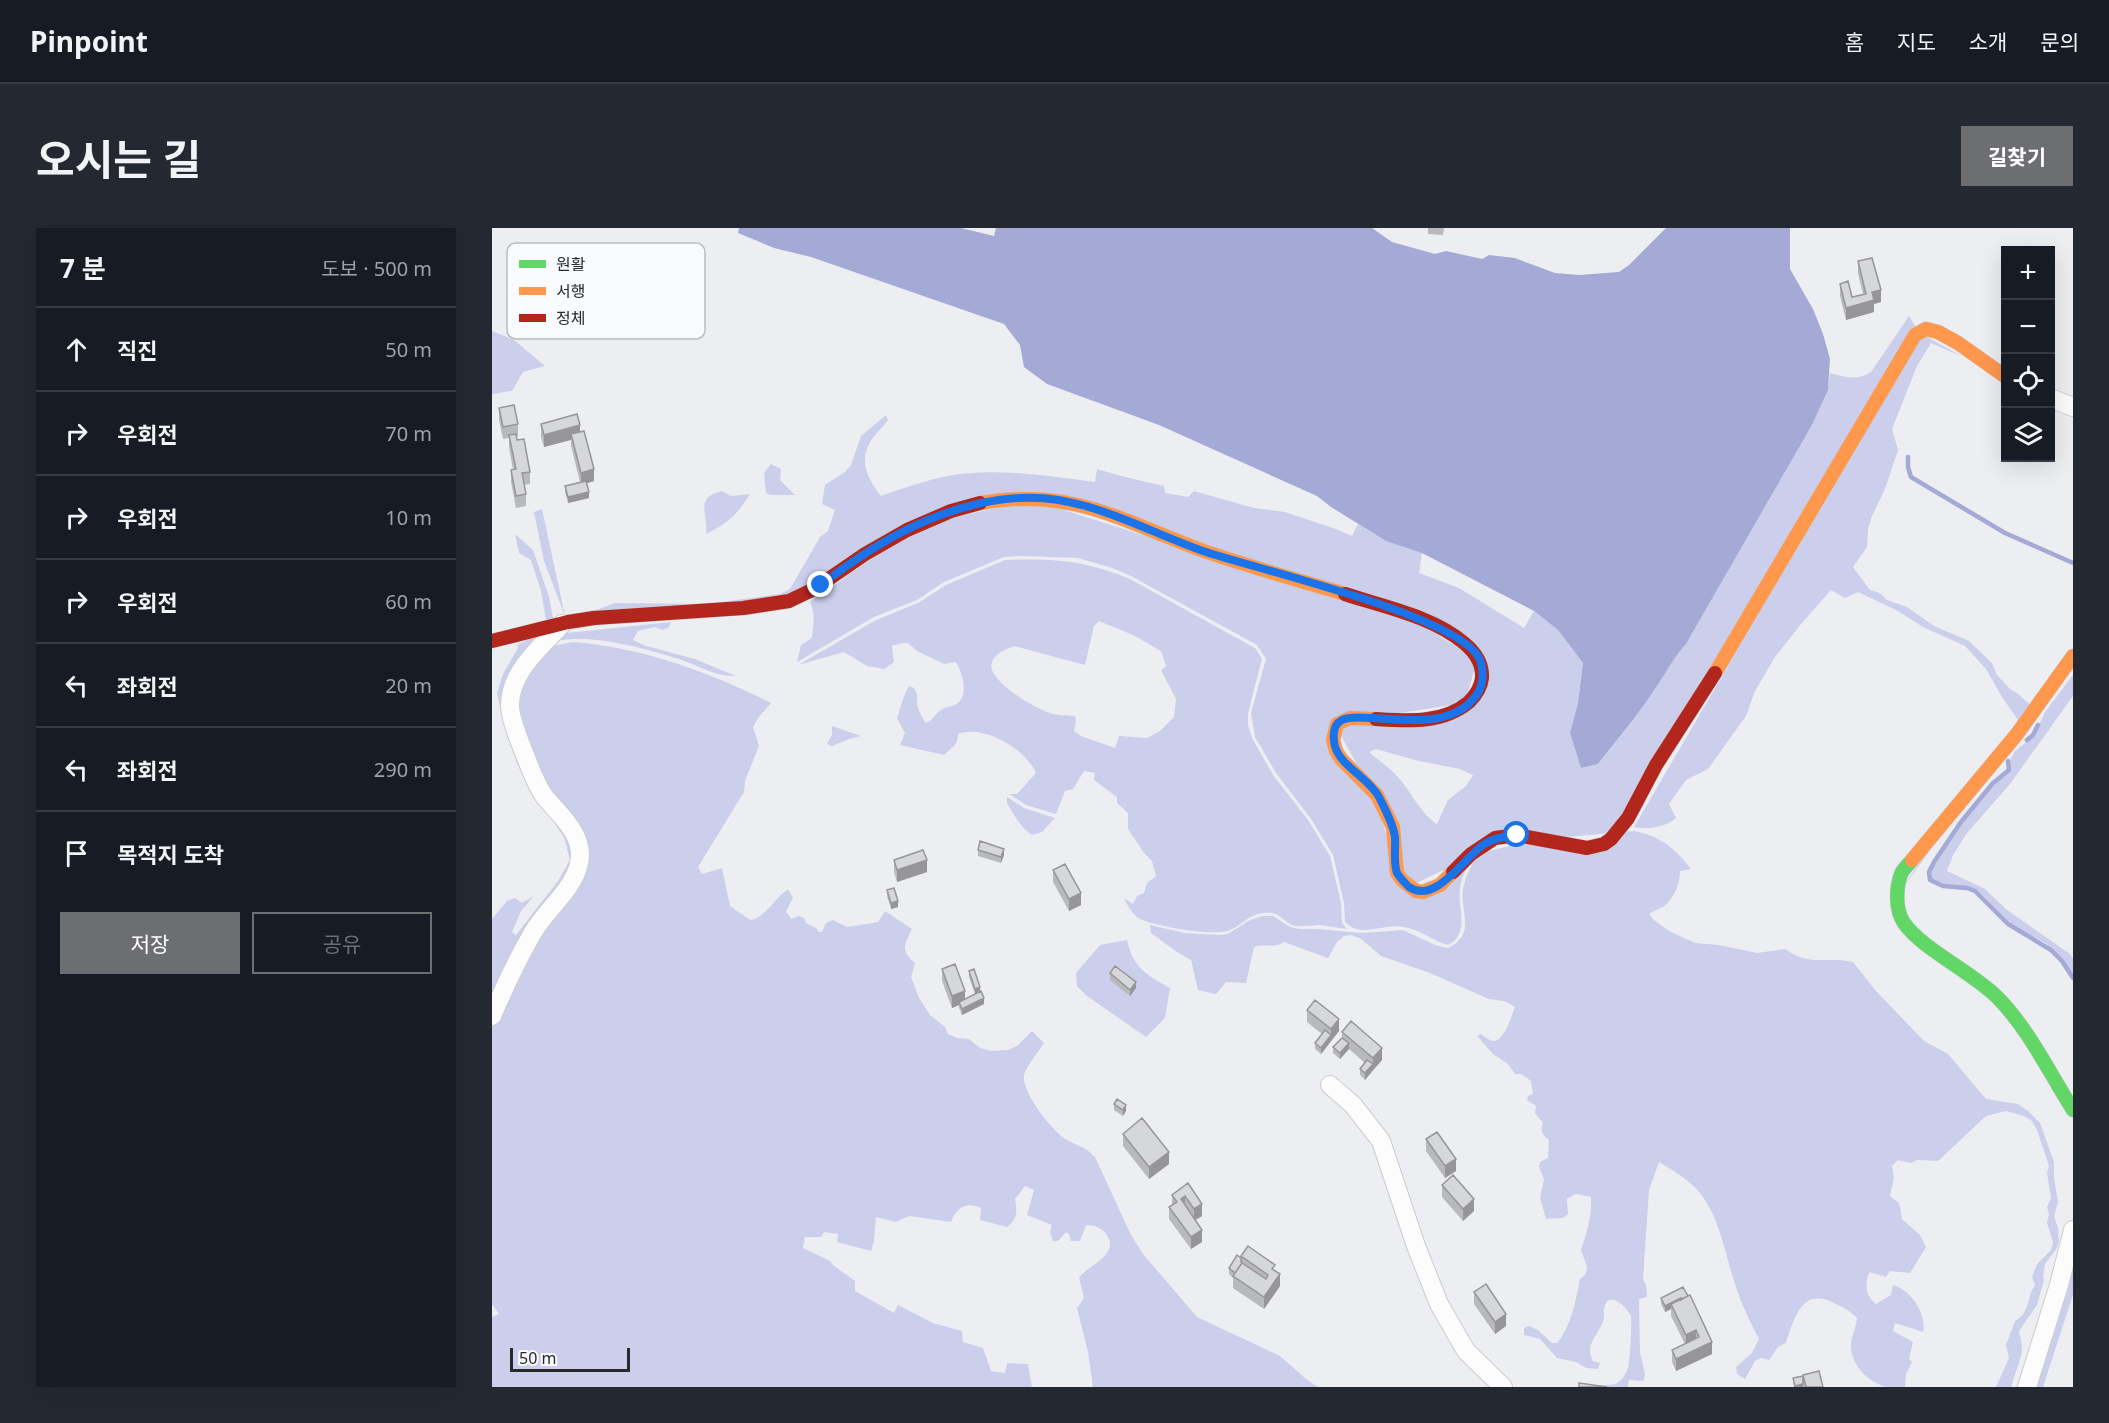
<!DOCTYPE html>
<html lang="ko">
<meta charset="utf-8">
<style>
:root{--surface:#171b24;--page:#242831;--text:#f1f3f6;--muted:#9ea1a6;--line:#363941;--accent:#6d6e71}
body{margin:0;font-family:"Noto Sans","Noto Sans KR",sans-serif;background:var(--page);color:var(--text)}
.controls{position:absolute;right:18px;top:18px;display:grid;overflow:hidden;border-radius:0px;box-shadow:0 6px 24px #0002}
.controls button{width:54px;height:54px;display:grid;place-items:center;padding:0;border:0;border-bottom:2px solid var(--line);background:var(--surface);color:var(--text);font:30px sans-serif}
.scale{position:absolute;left:18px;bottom:15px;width:120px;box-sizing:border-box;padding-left:6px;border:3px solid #28292b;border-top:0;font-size:16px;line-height:21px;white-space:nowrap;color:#28292b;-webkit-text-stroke:4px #fafbfe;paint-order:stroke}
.stop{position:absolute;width:18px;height:18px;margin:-14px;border:4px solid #1a73e8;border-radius:50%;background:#fff}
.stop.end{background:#1a73e8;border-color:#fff;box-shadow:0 2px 6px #0008}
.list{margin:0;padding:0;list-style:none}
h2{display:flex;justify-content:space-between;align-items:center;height:78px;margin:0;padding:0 24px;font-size:26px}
h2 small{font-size:20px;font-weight:400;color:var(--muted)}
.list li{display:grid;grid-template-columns:39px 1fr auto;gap:18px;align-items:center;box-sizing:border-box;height:84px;padding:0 24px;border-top:2px solid var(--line)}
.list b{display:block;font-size:22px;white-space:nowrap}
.list em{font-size:20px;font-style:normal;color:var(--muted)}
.actions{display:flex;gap:12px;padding:18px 24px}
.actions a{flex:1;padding:14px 0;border:2px solid var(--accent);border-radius:0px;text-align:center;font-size:21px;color:var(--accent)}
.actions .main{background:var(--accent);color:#fff}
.icon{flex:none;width:33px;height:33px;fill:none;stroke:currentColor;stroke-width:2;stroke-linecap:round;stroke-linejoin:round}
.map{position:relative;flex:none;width:1581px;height:1159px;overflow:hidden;border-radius:0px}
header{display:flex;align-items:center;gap:36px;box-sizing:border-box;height:84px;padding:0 30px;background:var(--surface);border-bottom:2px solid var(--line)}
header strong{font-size:28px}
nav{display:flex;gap:33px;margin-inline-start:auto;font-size:21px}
.intro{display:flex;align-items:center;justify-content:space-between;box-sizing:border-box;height:144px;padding:0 36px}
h1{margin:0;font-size:42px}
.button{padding:15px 27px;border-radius:0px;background:var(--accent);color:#fff;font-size:21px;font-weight:700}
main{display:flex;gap:36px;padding:0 36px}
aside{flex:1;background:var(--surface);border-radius:0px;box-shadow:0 6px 24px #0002}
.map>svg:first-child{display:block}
</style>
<header>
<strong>Pinpoint</strong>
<nav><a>홈</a><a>지도</a><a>소개</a><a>문의</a></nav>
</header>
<div class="intro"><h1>오시는 길</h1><a class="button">길찾기</a></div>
<main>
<aside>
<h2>7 분<small>도보 · 500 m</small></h2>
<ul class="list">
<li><svg class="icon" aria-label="ahead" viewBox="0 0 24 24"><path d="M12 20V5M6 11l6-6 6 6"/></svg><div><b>직진</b></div><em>50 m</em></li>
<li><svg class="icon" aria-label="right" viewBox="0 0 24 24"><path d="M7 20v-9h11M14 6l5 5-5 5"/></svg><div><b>우회전</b></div><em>70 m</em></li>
<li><svg class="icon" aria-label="right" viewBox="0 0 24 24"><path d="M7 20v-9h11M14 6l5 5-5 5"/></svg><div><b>우회전</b></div><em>10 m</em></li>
<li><svg class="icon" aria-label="right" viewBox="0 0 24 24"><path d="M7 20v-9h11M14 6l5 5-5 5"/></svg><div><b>우회전</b></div><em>60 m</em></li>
<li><svg class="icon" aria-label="left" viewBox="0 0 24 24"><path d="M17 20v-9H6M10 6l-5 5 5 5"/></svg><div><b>좌회전</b></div><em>20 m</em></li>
<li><svg class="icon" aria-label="left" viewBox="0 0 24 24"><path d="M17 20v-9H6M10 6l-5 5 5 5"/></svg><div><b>좌회전</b></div><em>290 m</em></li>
<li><svg class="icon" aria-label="arrive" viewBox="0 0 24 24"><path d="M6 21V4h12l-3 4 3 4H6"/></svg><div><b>목적지 도착</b></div></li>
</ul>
<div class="actions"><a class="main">저장</a><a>공유</a></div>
</aside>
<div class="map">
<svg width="1581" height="1159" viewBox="0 0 1581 1159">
<rect width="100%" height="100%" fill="#edeef2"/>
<!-- green -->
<path fill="#cbcfeb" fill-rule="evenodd" d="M1417,88L1425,101L1421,105C1349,230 1278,355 1202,477C1190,496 1175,515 1163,535C1149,559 1136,599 1112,614C1081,632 1033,587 990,615C972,627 943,674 918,657C913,653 909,648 907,641C903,629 907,615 903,602C900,587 891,568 881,557C865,539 836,527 846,498L859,492C897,492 951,506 981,474C986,468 990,462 992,454C995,436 987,425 974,414C952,396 922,387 896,378C859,365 822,354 785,343C754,334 722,325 691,313C666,303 642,292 616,283C553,261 485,265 425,294C400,305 377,320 355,335C336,348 319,365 296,371C274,377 249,378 227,380C175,384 122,384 71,392L73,388L52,333L42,284L50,281L73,388L107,381L123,375L214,376L288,366L298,361L328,309L336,303L343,282L330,276L333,257L353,244L359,237L369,208L394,187L396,192C391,199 385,204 380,211C366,232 375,250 389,268C410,260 433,253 455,248C501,239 557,248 603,254L605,241L633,249L672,258L673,265L696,269L702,263L762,280L793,284L844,301L860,308L866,296L894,313L930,324L927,345L967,360L1032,400L1042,383L1066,402L1091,435L1086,475L1078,505L1089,540L1106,536C1126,510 1147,486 1165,458C1175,443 1182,429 1194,416L1320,197L1336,162L1338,145C1353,149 1365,153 1379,144ZM884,521L927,533L968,541L981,547L974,558L956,572L945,596C927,585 918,560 902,545C894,537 885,531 877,524Z
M0,103L22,112L53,138L31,144L20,163L0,166Z
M1430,106L1471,129L1439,115L1425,138L1400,201L1406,222L1393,261L1380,288L1376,301L1375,319L1361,339L1378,362L1388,365L1395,372L1415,379L1442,398L1477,413L1500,435L1505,447L1519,462L1525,465L1542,480L1399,676L1526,492L1510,469L1494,441L1473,418L1431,399L1406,383L1366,364L1353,370L1339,362L1309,396L1283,429L1263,463L1254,488L1216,541L1194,552L1177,576L1184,590C1174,599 1155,602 1142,599Z
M279,236L289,241L288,252L303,267H278L274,265L272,245Z
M230,263L239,268L258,266C245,287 236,295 214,306C217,286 201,270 230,263Z
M540,272L924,393L985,432L973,475L842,495L878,560L914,660L981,628C976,638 969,649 968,660C965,680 979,705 956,717C941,713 927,701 912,699C890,695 870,711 853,694L852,675L841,627L819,591L784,545L763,509L759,485L774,431L765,417L639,348L620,340L586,330L528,328L512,329L452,354L425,372L382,389L305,434L309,417L320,410C321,399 324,385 318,374L428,297Z
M23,306L41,322L57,369L62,395L55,397L49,363L39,332L27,325Z
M513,332C562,330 592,332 638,351L763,420L770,431L756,485V497L760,510L781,547L816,592L838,628L849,675L850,695L855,701C846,700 837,698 828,697C820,697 808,700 800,697C789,692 788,683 772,685C756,686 749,699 735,703C720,708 658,698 645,689C639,684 635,677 632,670L641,676L645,668L652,665L655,655L664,648L660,633L652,625L636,601V585L625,575V569L602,552L603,545L592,543L581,561L573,563L564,586L534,577L517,566H525L544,545C533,520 491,496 466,506C466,518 460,519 452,527L408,517L413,505L405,490C409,479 411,468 417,458L422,460L425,466C424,478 427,485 434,495C441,492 443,486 449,482C454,478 461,479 466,475C477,466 470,444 464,434L452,436L425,423L416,415H410L400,418L402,434L392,441L375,438L352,424L306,437L384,392L426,375L454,357ZM607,393L641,407L669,423L674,438L669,442L684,471L682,489L668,503L655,510L627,508L623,520L589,508L582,503L584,493L583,488C573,487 564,488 555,484C541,479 493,451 500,434C503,425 515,421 522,418L593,437L602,398Z
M179,394L177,399L171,402L163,399L146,403L141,412L154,418L203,431L244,448C223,449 206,437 187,431C150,420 102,406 64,413L65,406Z
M57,401L15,477L86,626L0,782V691L15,673L23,670L30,675L42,668L29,683L20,704L24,707L66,653L78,632L72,609L36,557L25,535L12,497L5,465L11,446L26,420L25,417Z
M80,414C150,419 217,444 279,475L266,490L261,499L267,518L253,553L252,564L206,639L210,646L230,640L238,678L258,692C272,691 284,669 296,661L301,670L294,683L299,691L307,688L312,690L314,695L324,700L327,704H330L334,695L341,692L355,699L386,694L393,683L420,701C412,718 408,721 423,735L419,749L427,770L438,787L453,799L456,806L465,810L477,811L488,820L499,823L516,822L525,818L540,803L552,815C547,823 534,839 532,847C529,864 561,904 575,912C586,918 594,919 603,929L639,1007L651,1026L705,1089L788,1128L814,1151L826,1159H601L596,1124L585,1080L592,1070L587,1050C594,1038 628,1028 615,1007C611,1000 602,997 594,997L588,1013H579L577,1006L574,1004L566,1013H561L558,1004L560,997L535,987L542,962L533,958L523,971C525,982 526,991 515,999L488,992L489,980C474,973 464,980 459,994L417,988L404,994L384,989L382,1013L379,1023L345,1014L346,1006L332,1004L329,1009H313L311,1020L338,1033L341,1037L363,1053V1063L402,1085L406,1077L441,1095L470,1103L471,1114L491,1120L499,1143L513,1145L515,1135L536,1136L540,1159H0V1089L7,1086L0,1076V799L42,709L90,636L55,565L22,477L46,425L65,417Z
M1581,447V468L1518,556L1475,605L1461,627L1455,643L1493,661L1515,682L1578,726L1581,731V747C1572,734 1564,722 1550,713C1539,707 1526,703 1517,695C1504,686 1497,670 1484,662C1470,654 1453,660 1439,651L1438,644L1470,595L1502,556L1518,542V532L1523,523L1542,508L1553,484Z
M340,498L369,508L357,511L340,518L335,516L340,507Z
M515,569L532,580L563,590L550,604L540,607C527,598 523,588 515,575Z
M1142,603C1168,608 1183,620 1199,641L1188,643C1188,656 1182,671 1171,679C1166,681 1162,683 1157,686L1162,692L1177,703L1203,715L1227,717L1265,725L1293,721C1317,739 1335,728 1361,734L1384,763L1432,813L1456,826L1494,871L1526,876L1536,883L1548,895L1562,934V950L1566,974L1562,988L1566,1000L1567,1013L1565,1020L1553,1036L1551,1048L1552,1052L1545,1077L1527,1103L1530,1118L1529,1128L1519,1159H1504L1517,1130L1514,1117L1523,1093C1539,1084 1534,1070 1543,1057L1540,1049L1545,1036L1559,1022L1561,1014L1555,995L1557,986L1555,979L1559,970L1555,945L1557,938L1545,902L1540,893L1532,888L1514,883L1494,888L1446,933L1425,932L1419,935L1406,932L1400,938L1402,949L1398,968L1407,975L1410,991L1428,1007L1434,1019L1418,1045L1398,1043L1394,1049L1377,1044C1373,1057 1373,1067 1384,1076L1399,1067L1401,1057C1419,1062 1435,1086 1431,1104L1403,1095L1401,1103L1421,1114L1417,1131L1420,1134L1414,1146L1413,1159C1407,1159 1400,1159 1394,1159C1376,1154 1359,1137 1359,1118C1359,1109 1364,1100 1365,1090C1358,1082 1351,1080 1342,1075C1310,1059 1302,1090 1294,1115L1286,1119L1277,1132L1269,1130L1263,1133L1253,1151L1245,1146L1244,1139L1260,1125L1267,1111C1258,1094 1249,1075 1243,1056C1233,1026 1228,990 1208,965C1197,952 1182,943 1167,934L1157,962L1151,1051L1154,1057L1155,1069L1147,1071L1148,1124L1153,1146L1152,1153L1137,1152L1136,1159H1097C1106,1155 1116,1159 1125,1155C1130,1152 1134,1146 1136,1140C1138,1132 1140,1097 1139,1088C1136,1081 1121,1065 1114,1075C1111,1080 1112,1085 1112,1089C1109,1106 1091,1115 1101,1133L1108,1135L1106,1141L1094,1140L1084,1134L1065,1130L1048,1111L1032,1107V1100L1037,1098L1046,1102L1060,1115H1065C1079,1099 1084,1072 1088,1051C1101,1043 1092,1033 1089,1022C1095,1004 1100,989 1099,969L1084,966L1075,971L1076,986L1071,990L1054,991L1048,970L1052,951L1047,939L1048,934L1056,930L1057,912C1050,906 1048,904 1051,895L1043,885L1044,878L1035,872L1036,868L1041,866L1039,853L1029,846H1023L1016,836L1001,826L985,808L989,806C992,808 997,813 1002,813C1013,812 1019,789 1023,779L1012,773L997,771L938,745L889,728L869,711L860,707L852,708L845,714L836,730L792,714C782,721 773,715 762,719L754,755L734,754L724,766L706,762L699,732L685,724L659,705L658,697L693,705L728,707L736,706L758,692L771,688H781L798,699L807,701H826L870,705L911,702L943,717L956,720C987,705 965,680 972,657C974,646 981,636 985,626L1041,612Z
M635,712C641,740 655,747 678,760L673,790L654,809L595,768L585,758L584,745L608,717Z
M1581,1013V1067L1551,1159H1537Z"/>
<!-- water -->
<path fill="#a4a9d6" d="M247,0H469L502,8L504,0H880L900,14L943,26L954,23L990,31L997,27L1023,30L1063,45L1087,47L1127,44L1137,37L1174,0H1298V41L1321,81L1331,106L1338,131L1336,162L1320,197L1194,416C1182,429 1175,443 1165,458C1147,486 1126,510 1106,536L1089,540L1078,505L1086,475L1091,435L1066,402L1042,383L930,325L894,313L839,279L825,268L667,197L555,156L532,139L528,117L512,96L319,29L282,20L246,5Z"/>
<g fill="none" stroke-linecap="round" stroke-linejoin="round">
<!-- stream -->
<path stroke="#a4a9d6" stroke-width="4.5" d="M1416,229V239L1419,249L1513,305L1581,335
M1535,512L1541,507L1546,497
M1516,533L1517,542L1501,555L1469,594L1442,634L1437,644L1438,652L1451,658L1475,660L1483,663L1516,696L1559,722L1570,733L1581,750"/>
<!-- street casing -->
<g stroke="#cbcccf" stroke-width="20">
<path id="street" d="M1558,170L1581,179
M0,788C12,760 25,732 40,706C54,680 89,657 88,625C87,602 65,584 52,568C43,555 37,537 31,522C26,509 19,493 18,479C17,444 49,419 70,396
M838,857L861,877L889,913L924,1018L947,1076L974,1123L1011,1159
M1535,1159L1567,1057L1581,1002"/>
</g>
<!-- fast casing -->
<g stroke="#cbcccf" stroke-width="15">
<path id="fast" d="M1420,632C1417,636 1411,641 1409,646C1404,660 1403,682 1412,695C1430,721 1480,744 1505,769C1536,800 1557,844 1581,882"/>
</g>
<!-- slow casing -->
<g stroke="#cbcccf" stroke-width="15">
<path id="slow" d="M488,275C580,259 630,293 712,323C758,339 806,352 853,366
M1223,445L1423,107L1434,101L1446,104L1466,115L1514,149
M884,491L858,490L845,496L841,512L844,523L849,531L885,567L901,599L905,645L910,652L924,663L931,664L948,657L961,644
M1420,632L1525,506L1581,428"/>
</g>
<!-- jam casing -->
<g stroke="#cbcccf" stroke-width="15">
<path id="jam" d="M853,366C892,379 940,388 972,415C983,424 991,435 990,450C989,460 984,467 977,474C951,496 916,493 884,491
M0,413L76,394L102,390L251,380L297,373L322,361L373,326L415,302L459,283L488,275
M961,644L979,626L1003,610L1025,607L1095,620L1112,616L1119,611L1136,590L1164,537L1223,445"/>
</g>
<!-- street -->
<use href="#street" stroke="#fcfcfd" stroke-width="18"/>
<!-- fast -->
<use href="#fast" stroke="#63d668" stroke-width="14"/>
<!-- slow -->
<use href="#slow" stroke="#ff974d" stroke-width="14"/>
<!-- jam -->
<use href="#jam" stroke="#b3261e" stroke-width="14"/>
</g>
<!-- wall -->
<path fill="#b8b9bb" d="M936,0H952L951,7L936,6Z
M1366,33L1389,74L1382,76V84L1354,92L1348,68V56L1360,69L1371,66L1366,46Z
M7,180L26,196V208H24L25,212L38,244V256L32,257L34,266V278L24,280L19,254V242H21L17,219V210L11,211L7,192Z
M49,196L88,204L102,253L95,255L97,270L76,275L73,264V258L88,254L79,218V211L52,219L49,209Z
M486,622L512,627L509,635L486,628Z
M402,632L435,644L405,654L402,644Z
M561,642L589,677L577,683L561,654Z
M395,662L406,679L399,681L395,668Z
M450,741L473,771L483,766L477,749V743L488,764L492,776L470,787L467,780V777L460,780L450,753Z
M618,745L644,760L638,768L618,752Z
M815,782L847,803L829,826L823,821V815L830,806L815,794Z
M850,804L890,832L873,852L868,847V841L873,835L857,821L848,831L841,825V819L850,810Z
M622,876L634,883L631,888L622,882Z
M631,906L677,936L657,951L631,918Z
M934,911L964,943L953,950L934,923Z
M696,955L710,988L703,992L710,1014L699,1021L677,991V979L680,977V967Z
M950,957L982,983L971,993L950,969Z
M749,1028L783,1043L788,1058L772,1081L741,1060V1050L737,1046V1040L749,1030Z
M1191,1059L1220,1126L1184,1143L1180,1134V1122L1193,1116L1179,1088V1081L1173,1084L1169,1076V1070Z
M982,1064L1014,1098L1003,1106L982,1076Z
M1311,1148L1331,1159H1302L1301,1150Z"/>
<!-- shaded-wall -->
<path fill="#969699" d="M1389,62V74L1382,76V84L1354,92V80L1380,64Z
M88,197V209L79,206V212L52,219V207Z
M102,241V253L89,257V245Z
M97,264V270L76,275V269Z
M512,621V627L509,635V629Z
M435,632V644L405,654V642Z
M589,665V677L577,683V671Z
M406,673V679L399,681V675Z
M644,754V760L638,768V762Z
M488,759V765L483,767V761Z
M473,763V775L467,774V777L460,780V768Z
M492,770V776L470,787V781Z
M847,791V803L829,826V820L839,807V801Z
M857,815V821L848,831V825Z
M890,820V832L881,842V830Z
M881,836V842L873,852V845Z
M634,877V883L631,888V882Z
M677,924V936L657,951V939Z
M964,931V943L953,950V938Z
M693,968V980L689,971Z
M982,971V983L971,993V981Z
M710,976V988L702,993V981Z
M710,1002V1014L699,1021V1009Z
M788,1046V1058L772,1081V1069Z
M1189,1070V1077L1179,1076V1081L1173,1084V1078Z
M1014,1086V1098L1003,1106V1094Z
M1204,1102V1115L1194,1119V1107Z
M1220,1114V1126L1184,1143V1131Z
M1311,1156V1159H1303V1158Z"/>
<!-- building -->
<path fill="#d6d7da" stroke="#969699" stroke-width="1.5" d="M1380,30L1389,62L1380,64L1382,72L1354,80L1348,56L1356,53L1360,69L1374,66L1366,33Z
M22,177L26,196L11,199L7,180Z
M85,186L88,197L52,207L49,196Z
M92,203L102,241L89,245L79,206Z
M24,206L25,212L32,211L38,244L30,245L34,266L24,268L19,242L24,241L17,207Z
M94,253L97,264L76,269L73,258Z
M488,613L512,621L509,629L486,622Z
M431,622L435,632L405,642L402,632Z
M573,636L589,665L577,671L561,642Z
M402,660L406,673L399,675L395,662Z
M463,736L473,763L460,768L450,741Z
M623,738L644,754L638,762L618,745Z
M482,741L488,759L483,761L477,743Z
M489,763L492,770L470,781L467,774Z
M823,772L847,791L839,801L815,782Z
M859,793L890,820L881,830L850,804Z
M833,802L839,807L829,820L823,815Z
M850,810L857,815L848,825L841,819Z
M875,832L881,836L873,845L868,841Z
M625,871L634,877L631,882L622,876Z
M650,890L677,924L657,939L631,906Z
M945,904L964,931L953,938L934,911Z
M961,947L982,971L971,981L950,957Z
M696,955L710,976L702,981L693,968L689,971L710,1002L699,1009L677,979L685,974L680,967Z
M756,1018L783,1037L780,1041L788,1046L772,1069L741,1048L750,1035L774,1051L776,1047L749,1028Z
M745,1027L749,1030V1034L750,1035L743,1045L737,1040Z
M994,1056L1014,1086L1003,1094L982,1064Z
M1191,1059L1196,1068L1189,1072V1070L1173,1078L1169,1070Z
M1198,1067L1220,1114L1184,1131L1180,1122L1207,1109L1204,1102L1194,1107L1179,1076Z
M1327,1143L1331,1159H1314L1311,1147Z
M1311,1148V1156L1303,1158L1301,1150Z
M1087,1155L1115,1159H1087Z"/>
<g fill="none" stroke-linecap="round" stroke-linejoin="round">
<!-- route -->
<path stroke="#1a73e8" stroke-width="8" d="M329,357C387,312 453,274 528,270C594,266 653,303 714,324C768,342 959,386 986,428C992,438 992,453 987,463C966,500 916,492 880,490C871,490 859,488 850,492C842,496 841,505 842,513C844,537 876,548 887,569C893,581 901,595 903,609C904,620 901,634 905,645C908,650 913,655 917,659C943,677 972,630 991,617C1001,610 1013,608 1025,607"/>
</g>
<!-- legend -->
<rect x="15" y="15" width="198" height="96" rx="9" fill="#fafbfe" stroke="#bbbcbf" stroke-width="1.5"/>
<rect x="27" y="32" width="27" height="8" fill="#63d668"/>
<rect x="27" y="59" width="27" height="8" fill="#ff974d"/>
<rect x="27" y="86" width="27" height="8" fill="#b3261e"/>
<g font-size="16" fill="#28292b">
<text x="64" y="42">원활</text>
<text x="64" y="69">서행</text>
<text x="64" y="96">정체</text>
</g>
</svg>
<div class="controls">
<button>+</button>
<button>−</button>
<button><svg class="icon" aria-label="locate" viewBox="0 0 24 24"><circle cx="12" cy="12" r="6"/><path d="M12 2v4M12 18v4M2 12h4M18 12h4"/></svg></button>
<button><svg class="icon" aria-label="layers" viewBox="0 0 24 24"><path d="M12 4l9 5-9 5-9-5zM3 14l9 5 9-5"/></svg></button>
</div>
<div class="scale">50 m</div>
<div class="stop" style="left:1025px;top:607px"></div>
<div class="stop end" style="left:329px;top:357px"></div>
</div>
</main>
